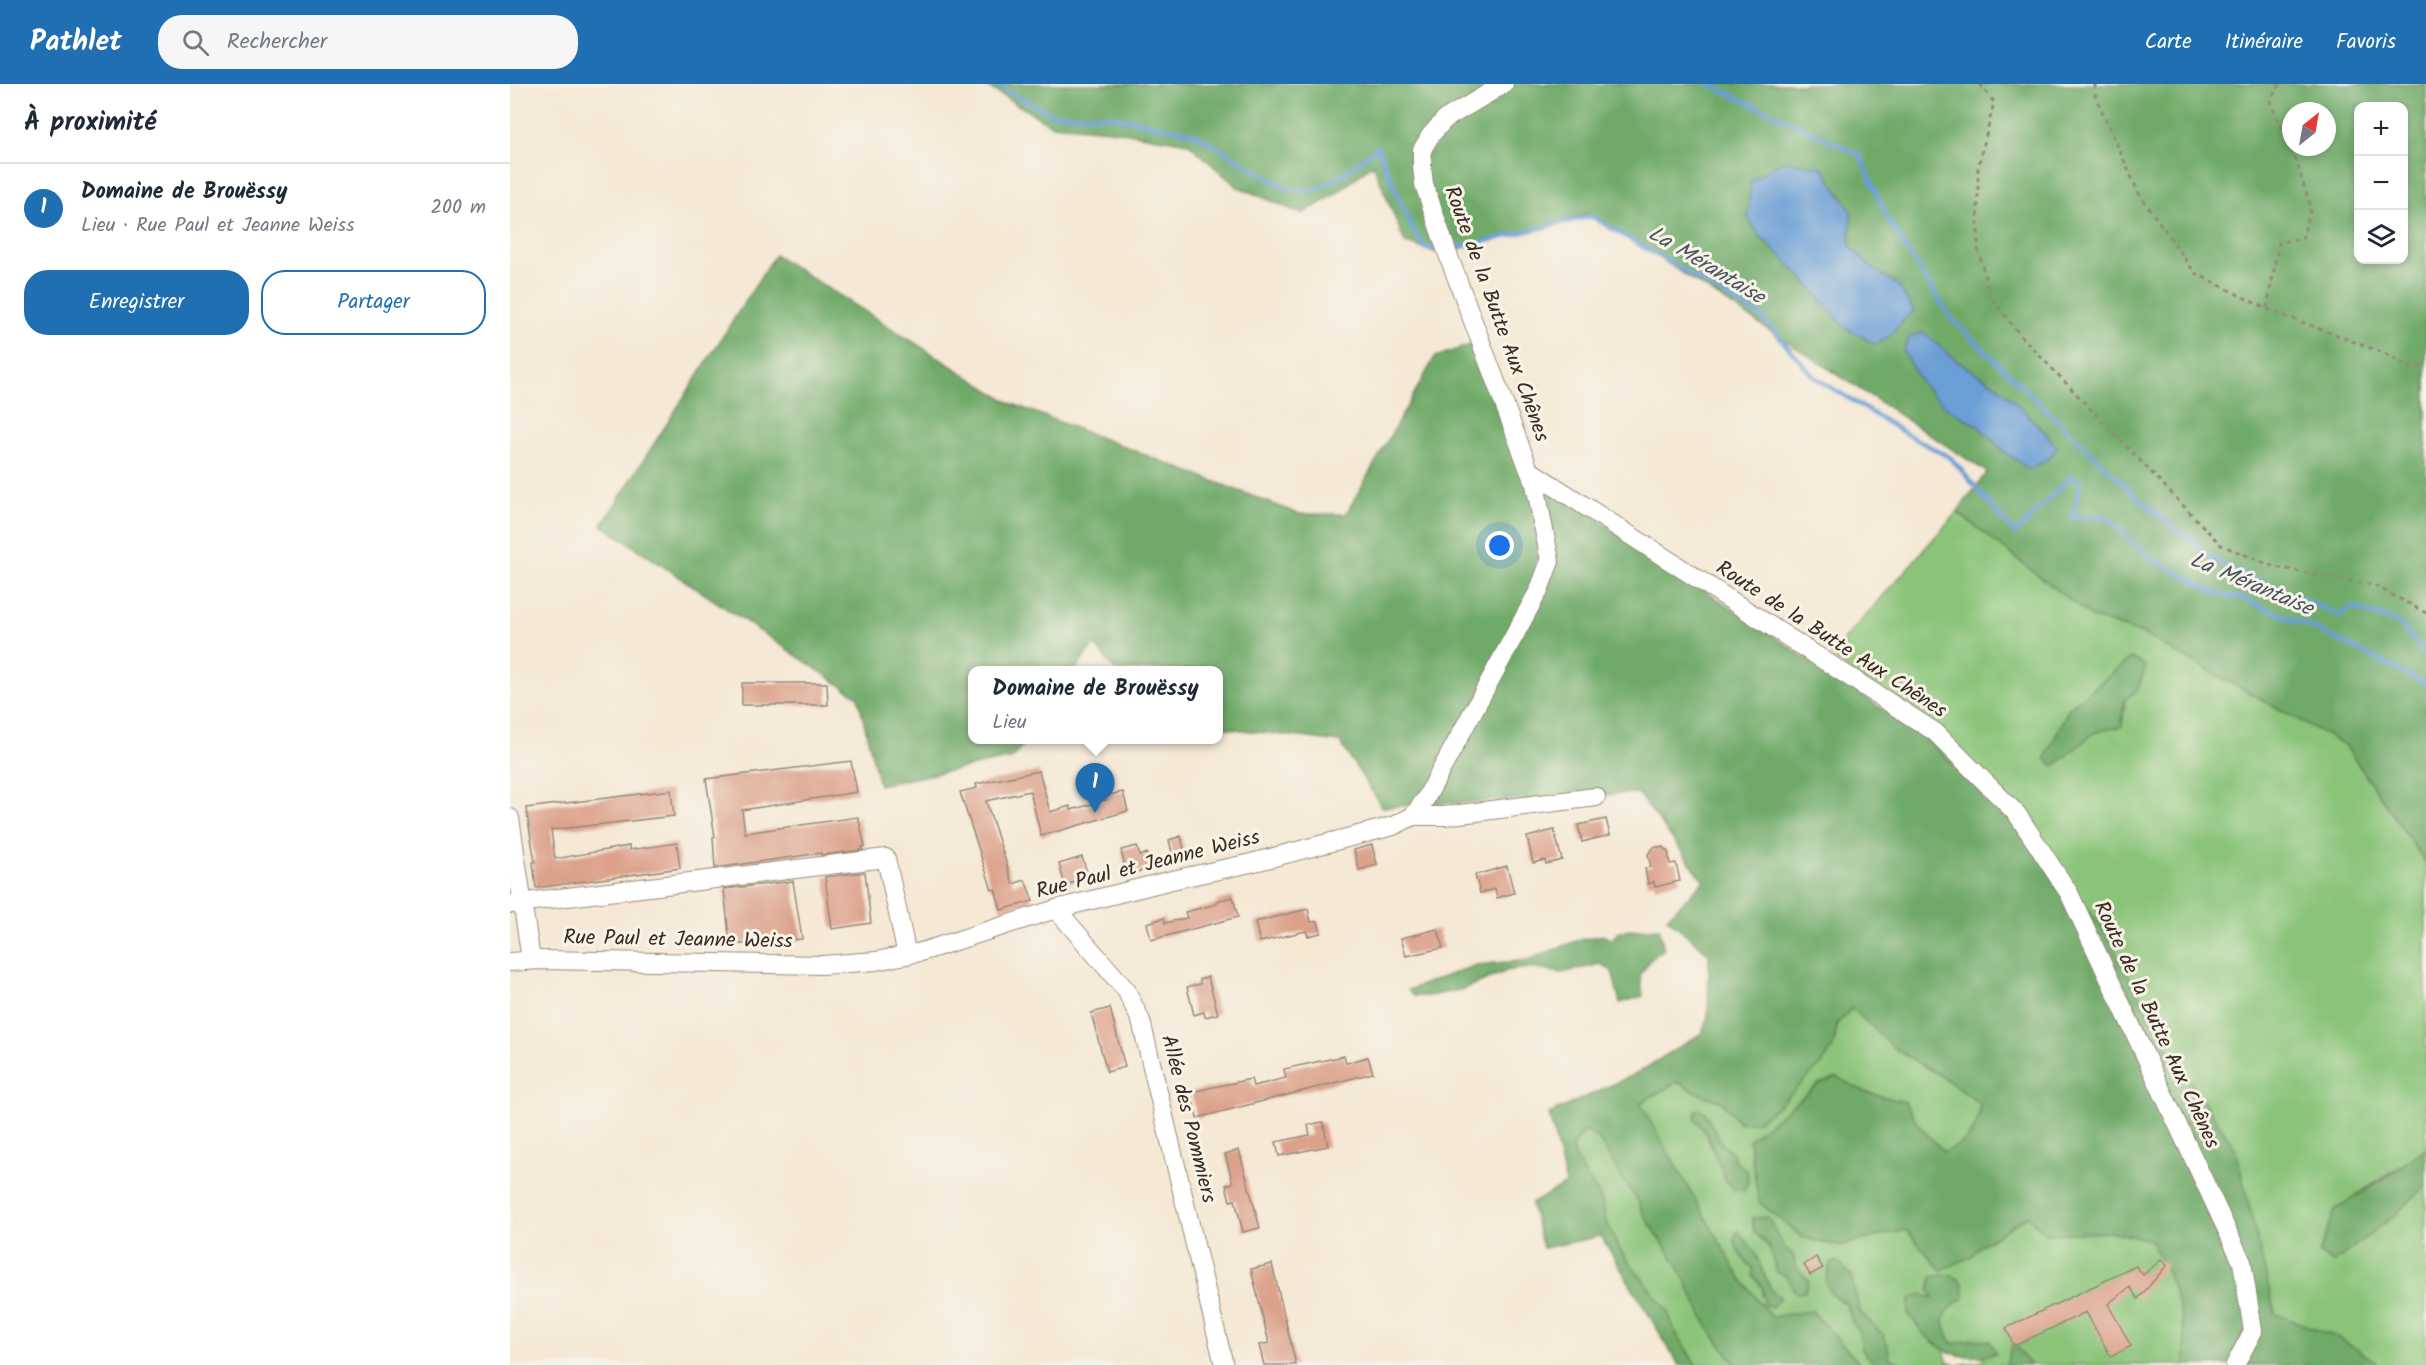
<!DOCTYPE html>
<html lang="fr">
<meta charset="utf-8">
<style>
:root{--surface:#fff;--page:#f6f6f7;--text:#1f2937;--muted:#747a83;--line:#e0e1e3;--accent:#1f6fb2}
body{margin:0;font-family:Kalam,sans-serif;background:var(--page);color:var(--text)}
.controls{position:absolute;right:18px;top:18px;display:grid;overflow:hidden;border-radius:12px;box-shadow:0 3px 9px #0003}
.controls button{width:54px;height:54px;display:grid;place-items:center;padding:0;border:0;border-bottom:2px solid var(--line);background:var(--surface);color:var(--text);font:30px sans-serif}
.compass{position:absolute;left:1772px;top:18px;width:54px;height:54px;border-radius:50%;background:var(--surface);box-shadow:0 3px 9px #0003;rotate:31deg}
.you{position:absolute;left:990px;top:462px;width:21px;height:21px;margin:-15px;border:4px solid #fff;border-radius:50%;background:#1a73e8;box-shadow:0 0 0 9px #1a73e833}
.badge{display:grid;place-items:center;width:39px;height:39px;border-radius:50%;background:var(--accent);color:#fff;font-size:20px;font-weight:700}
.pin{position:absolute;translate:-50% -50px;filter:drop-shadow(0 2px 3px #0008)}
.pin::after{content:'';position:absolute;top:32px;width:21px;height:18px;background:inherit;clip-path:polygon(0 0,100% 0,50% 100%)}
.popup{position:absolute;left:458px;top:582px;width:255px;height:78px;box-sizing:border-box;display:grid;place-content:center;border-radius:12px;background:var(--surface);filter:drop-shadow(0 2px 4px #0005);font-size:20px;white-space:nowrap;color:var(--muted)}
.popup b{font-size:22px;color:var(--text)}
.popup::after{content:'';position:absolute;left:50%;top:100%;margin-left:-12px;border:12px solid transparent;border-top-color:var(--surface)}
.list{margin:0;padding:0;list-style:none}
h2{display:flex;justify-content:space-between;align-items:center;height:78px;margin:0;padding:0 24px;font-size:26px}
h2 small{font-size:20px;font-weight:400;color:var(--muted)}
.list li{display:grid;grid-template-columns:39px 1fr auto;gap:18px;align-items:center;box-sizing:border-box;height:90px;padding:0 24px;border-top:2px solid var(--line)}
.list b{display:block;font-size:22px;white-space:nowrap}
.list p{margin:0;font-size:20px;white-space:nowrap;color:var(--muted)}
.list em{font-size:20px;font-style:normal;color:var(--muted)}
.actions{display:flex;gap:12px;padding:18px 24px}
.actions a{flex:1;padding:14px 0;border:2px solid var(--accent);border-radius:24px;text-align:center;font-size:21px;color:var(--accent)}
.actions .main{background:var(--accent);color:#fff}
.icon{flex:none;width:33px;height:33px;fill:none;stroke:currentColor;stroke-width:2;stroke-linecap:round;stroke-linejoin:round}
.map{position:relative;flex:none;width:1916px;height:1281px;overflow:hidden}
header{display:flex;align-items:center;gap:36px;box-sizing:border-box;height:84px;padding:0 30px;background:var(--accent);color:#fff}
header strong{font-size:28px}
nav{display:flex;gap:33px;margin-inline-start:auto;font-size:21px}
.search{width:420px;height:54px;background:var(--page);display:flex;align-items:center;gap:15px;box-sizing:border-box;padding:0 21px;border-radius:24px;color:var(--muted);font-size:22px}
main{display:flex}
aside{flex:1;background:var(--surface)}
.map>svg:first-child{display:block}
</style>
<header>
<strong>Pathlet</strong>
<div class="search"><svg class="icon" aria-label="search" viewBox="0 0 24 24"><circle cx="10" cy="10" r="6"/><path d="M15 15l6 6"/></svg>Rechercher</div>
<nav><a>Carte</a><a>Itinéraire</a><a>Favoris</a></nav>
</header>
<main>
<aside>
<h2>À proximité<small></small></h2>
<ul class="list">
<li><span class="badge">1</span><div><b>Domaine de Brouëssy</b><p>Lieu · Rue Paul et Jeanne Weiss</p></div><em>200 m</em></li>
</ul>
<div class="actions"><a class="main">Enregistrer</a><a>Partager</a></div>
</aside>
<div class="map">
<svg width="1916" height="1281" viewBox="0 0 1916 1281">
<rect width="100%" height="100%" fill="#f7f3e8"/>
<filter id="ink" filterUnits="userSpaceOnUse"><feTurbulence type="fractalNoise" baseFrequency=".0167" numOctaves="2"/><feDisplacementMap in="SourceGraphic" scale="12" xChannelSelector="R" yChannelSelector="G"/><feConvolveMatrix kernelMatrix="1 2 1 2 8 2 1 2 1" color-interpolation-filters="sRGB"/></filter>
<filter id="wash" filterUnits="userSpaceOnUse"><feTurbulence type="fractalNoise" baseFrequency=".008" numOctaves="4" result="noise"/><feDisplacementMap in="SourceGraphic" scale="24" xChannelSelector="R" yChannelSelector="G"/><feGaussianBlur stdDeviation="1.35" result="paint"/><feColorMatrix in="noise" values="0 0 0 0 0 0 0 0 0 0 0 0 0 0 0 0 0 1.4 0 .05"/><feComposite in="paint" operator="in"/></filter>
<g filter="url(#wash)">
<rect width="100%" height="100%" fill="#f5e8d4"/>
<!-- green -->
<path fill="#8ac479" stroke="#62774c" stroke-width="1.5" fill-rule="evenodd" d="M1447,428L1582,533L1633,550L1835,661L1916,779V1066L1846,1111L1824,1177L1885,1131L1916,1101V1281H1866L1864,1277L1829,1254L1765,1230L1725,1064L1662,970L1491,726L1413,652L1321,571ZM1621,574L1612,641L1584,649L1535,674L1559,624Z
M1342,924L1385,965L1436,995L1470,1020C1470,1045 1457,1060 1434,1068L1410,1043L1394,1018L1355,1008L1327,994L1309,1000L1239,1056L1249,1118L1292,1153L1309,1158L1331,1161L1396,1146L1410,1159L1461,1173L1471,1161L1517,1132L1536,1150L1604,1148L1640,1156C1663,1193 1678,1237 1675,1281H1520L1503,1259L1496,1281H1448L1475,1277L1463,1255L1443,1260C1428,1237 1432,1228 1454,1213L1453,1200L1448,1194L1423,1215L1437,1277L1446,1281H1394L1379,1274C1376,1250 1364,1247 1351,1229C1345,1220 1344,1202 1341,1191L1321,1210L1337,1220L1342,1238L1350,1249L1352,1265L1367,1281H1351L1302,1227L1261,1233L1229,1192L1130,1019L1167,998L1194,1012L1211,1017L1230,1039L1323,963L1327,940ZM1194,1027L1213,1061L1223,1069L1224,1077L1237,1087L1215,1097C1213,1083 1205,1073 1200,1060C1196,1049 1195,1038 1194,1027ZM1258,1133L1273,1162L1283,1171L1286,1183L1299,1197L1286,1209C1274,1189 1262,1163 1244,1148ZM1229,1148L1244,1167L1261,1206L1270,1213L1252,1212L1253,1204L1243,1192V1184C1228,1171 1225,1168 1229,1148Z
M1075,1047L1089,1055L1112,1094L1128,1116L1133,1130L1166,1178L1198,1243L1226,1281H1186L1166,1249L1157,1227L1110,1166L1096,1137L1091,1114L1066,1076L1062,1062Z"/>
<!-- forest -->
<path fill="#6faa69" stroke="#556a44" stroke-width="1.5" fill-rule="evenodd" d="M473,0H1916V779L1835,661L1633,550L1582,533L1447,428L1477,388L1080,129L931,170L895,159L863,80L826,110L792,130L726,102L678,59L600,46L541,41ZM1848,22H1894V176H1848ZM1781,27H1817V63H1781ZM1341,127L1340,162L1361,183L1389,202L1403,227L1392,235L1383,248L1285,186L1250,152ZM1413,249L1448,278L1488,303L1534,347L1547,364L1495,368L1468,342L1437,324L1411,299L1393,266Z
M265,171L500,319L789,430H836L925,273L963,260L1012,384L1413,652L1491,726L1590,840L1662,970L1725,1064L1765,1230L1829,1254L1865,1277L1866,1281H1675C1677,1237 1663,1194 1640,1156L1604,1148L1536,1150L1517,1132L1471,1161L1461,1173L1431,1186L1396,1146L1331,1161L1309,1158L1292,1153L1249,1118L1239,1056L1309,1000L1327,993L1355,1008L1395,1018L1410,1043L1434,1068C1457,1060 1470,1045 1470,1020L1436,995L1385,965L1342,924L1327,940L1323,963L1313,979L1267,1023L1246,1038L1230,1039L1211,1017L1194,1012L1167,998L1130,1019L1229,1192L1261,1233L1302,1227L1351,1281H1226L1198,1243L1166,1178L1133,1130L1128,1116L1112,1094L1089,1055L1075,1047L1062,1062L1066,1076L1091,1114L1096,1137L1110,1166L1157,1227L1166,1249L1186,1281H1169L1091,1152L1033,1164L1021,1120L1056,1100L1039,1030L1129,988L1192,949L1198,933L1199,870L1157,834L1194,797L1128,709L872,723L830,658L708,643V586H605L584,560L565,586H462V656H516L503,674L369,701L348,613L92,441Z
M1621,574L1636,582L1627,607L1614,616L1612,642L1584,649L1544,682L1535,674L1559,624Z
M1149,844L1154,865L1141,875L1130,891L1133,912L1110,919L1102,887L1091,880L1051,889L1020,884L999,886L954,905L920,912H904L898,906L966,881L1017,876L1069,856L1093,851L1101,856L1110,847Z
M1186,1026H1193L1213,1061L1223,1069L1224,1077L1237,1087L1238,1099L1234,1107L1224,1106L1215,1097L1213,1086L1207,1075L1197,1050L1185,1035Z
M1913,1066H1916V1101L1885,1131L1824,1178L1809,1170L1825,1125L1880,1091Z
M1258,1133L1273,1162L1283,1171L1286,1183L1299,1197L1295,1208L1286,1209L1276,1192L1267,1189L1258,1160L1244,1148L1242,1134Z
M1228,1147L1244,1167L1261,1206L1270,1214L1261,1224L1254,1221L1253,1204L1243,1192V1184C1233,1175 1227,1168 1224,1155Z
M1327,1177L1341,1191L1350,1228L1373,1251L1378,1262L1379,1274L1394,1281L1364,1280L1352,1265L1350,1249L1342,1238L1337,1220L1321,1210L1316,1197L1320,1180Z
M1438,1190C1451,1195 1454,1199 1454,1213C1432,1228 1428,1238 1443,1260L1463,1255L1480,1257L1486,1269C1443,1281 1420,1261 1398,1229L1400,1215L1411,1210L1423,1214L1419,1205L1422,1193Z
M1503,1258L1520,1281H1496Z"/>
<!-- water -->
<path fill="#6a9ed6" stroke="#52647a" stroke-width="1.5" d="M1272,77L1312,83L1341,127L1340,162L1361,183L1389,202L1404,227C1389,237 1382,256 1365,260L1336,244L1285,186L1250,152L1238,134L1241,97Z
M1413,248L1448,278L1489,303L1534,347L1547,364L1538,375L1519,385L1495,368L1468,342L1437,324L1411,299L1393,266L1400,253Z"/>
<g fill="none" stroke-linecap="round" stroke-linejoin="round">
<!-- stream -->
<path stroke="#6a9ed6" stroke-width="4.5" d="M483,0L542,30L602,32L683,49L779,106L803,107L828,95L867,63L902,144L917,165L931,164
M1199,0L1350,71L1379,138L1440,233L1630,416L1709,479L1829,531L1842,523L1889,539L1916,572
M939,163L960,161L1081,132L1253,234L1304,293L1398,351L1441,374L1505,450L1561,392L1571,399L1562,433L1596,432L1640,474L1710,511L1728,513L1810,547L1916,600"/>
</g>
<g id="blocks">
<!-- building -->
<path fill="#dca18b" d="M232,599H317L318,621H232Z
M341,677L347,708L232,726L235,749L348,733L355,762L352,763L353,766L311,771V769L205,784L203,753H205L196,695Z
M529,687L540,728L560,722L561,726L596,716L595,712L613,708L618,727L531,752L520,707L476,717L503,800L515,796L523,817L491,826L485,805L482,806L450,708L467,704L466,700Z
M161,706L164,732L41,746L45,775L119,762V766L167,759L170,784L26,804L23,778H25L16,724Z
M1096,735L1100,751L1072,758L1068,741Z
M1044,746L1052,776L1036,780L1035,776L1023,779L1017,753Z
M671,752L676,773L664,777L659,756Z
M862,761L867,781L849,786L844,766Z
M627,762L630,772L637,769L641,784L617,791L611,766Z
M1144,763H1152L1158,768L1160,780L1166,779L1170,797L1145,803L1144,798L1138,800L1135,784L1141,783L1138,770Z
M572,773L579,794L555,801L549,780Z
M997,782L1004,809L987,814L985,805L970,809L965,791Z
M355,788L361,839L322,845L315,793Z
M283,797L292,855L220,861L214,805Z
M723,813L728,833L641,856L637,839L654,834L655,839L677,834L675,828L707,820L706,817Z
M798,825L801,838L808,837L811,849L798,852L796,847L750,858L745,838Z
M928,845L933,864L896,872L891,854Z
M698,893L708,930L695,933L694,928L684,931L677,903L690,900V895Z
M600,924L615,983L597,988L581,929Z
M834,972L836,979L858,973L863,989L687,1034L681,1008L741,995L743,1002L776,994L774,985Z
M813,1038L818,1062L769,1072L766,1058L800,1051L798,1041Z
M729,1066L750,1144L733,1148L725,1116L720,1117L716,1101L723,1099L715,1070Z
M1306,1173L1313,1184L1300,1191L1294,1181Z
M1651,1176L1657,1181L1628,1215L1620,1203L1598,1220L1621,1262L1601,1273L1576,1228L1504,1262L1496,1244L1626,1182L1633,1191Z
M762,1180L786,1281H754L749,1261L759,1259L741,1185Z"/>
</g>
</g>
<g filter="url(#ink)">
<use href="#blocks" fill-opacity="0" stroke="#988979" stroke-width="1.5"/>
<g fill="none" stroke-linecap="round" stroke-linejoin="round">
<!-- minor casing -->
<g stroke="#988979" stroke-width="20">
<path id="minor" d="M994,0L935,35L920,52L912,66V83L914,100L937,168L1019,386L1425,648L1507,730L1559,809L1732,1178L1743,1247L1725,1281
M903,732H934L1086,713
M0,734L21,876
M0,820L376,774L397,871
M546,825L616,906L631,937L714,1281
M0,878L30,876L312,881L366,877L411,868L546,825L662,796L741,779L883,742L903,732L916,714L1029,506L1040,477L1025,400L1019,386"/>
</g>
<!-- path -->
<path stroke="#988979" stroke-width="3" stroke-dasharray="4.5 4.5" stroke-linecap="butt" d="M1470,0L1484,18L1468,84V165L1480,212L1510,251L1711,461L1765,483L1864,501L1916,529
M1585,0V11L1628,108L1685,189L1757,225L1874,269L1903,285L1916,280
M1757,224L1769,158L1792,155L1801,124L1786,77L1760,16L1770,0"/>
<!-- minor -->
<use href="#minor" stroke="#fff" stroke-width="18"/>
</g>
</g>
<g text-anchor="middle" dominant-baseline="central" stroke-width="6" stroke-linejoin="round" paint-order="stroke">
<!-- street labels -->
<g font-size="21" fill="#3b2a1e" stroke="#f7f3e8">
<text transform="translate(986 230) rotate(70)">Route de la Butte Aux Chênes</text>
<text transform="translate(1321 556) rotate(33)">Route de la Butte Aux Chênes</text>
<text transform="translate(638 781) rotate(-14)">Rue Paul et Jeanne Weiss</text>
<text transform="translate(168 856) rotate(1)">Rue Paul et Jeanne Weiss</text>
<text transform="translate(1646 941) rotate(65)">Route de la Butte Aux Chênes</text>
<text transform="translate(678 1035) rotate(76)">Allée des Pommiers</text>
</g>
<!-- water labels -->
<g font-size="22" font-style="italic" fill="#4b535e" stroke="#f7f3e8">
<text transform="translate(1196 182) rotate(31)">La Mérantaise</text>
<text transform="translate(1741 501) rotate(23)">La Mérantaise</text>
</g>
</g>
</svg>
<div class="controls">
<button>+</button>
<button>−</button>
<button><svg class="icon" aria-label="layers" viewBox="0 0 24 24"><path d="M12 4l9 5-9 5-9-5zM3 14l9 5 9-5"/></svg></button>
</div>
<svg class="compass" viewBox="-18 -18 36 36"><path d="M0-13l5 13h-10z" fill="#e53935"/><path d="M0 13l5-13h-10z" fill="#747a83"/></svg>
<div class="you"></div>
<div class="pin badge" style="left:585px;top:729px">1</div>
<div class="popup"><b>Domaine de Brouëssy</b>Lieu</div>
</div>
</main>
